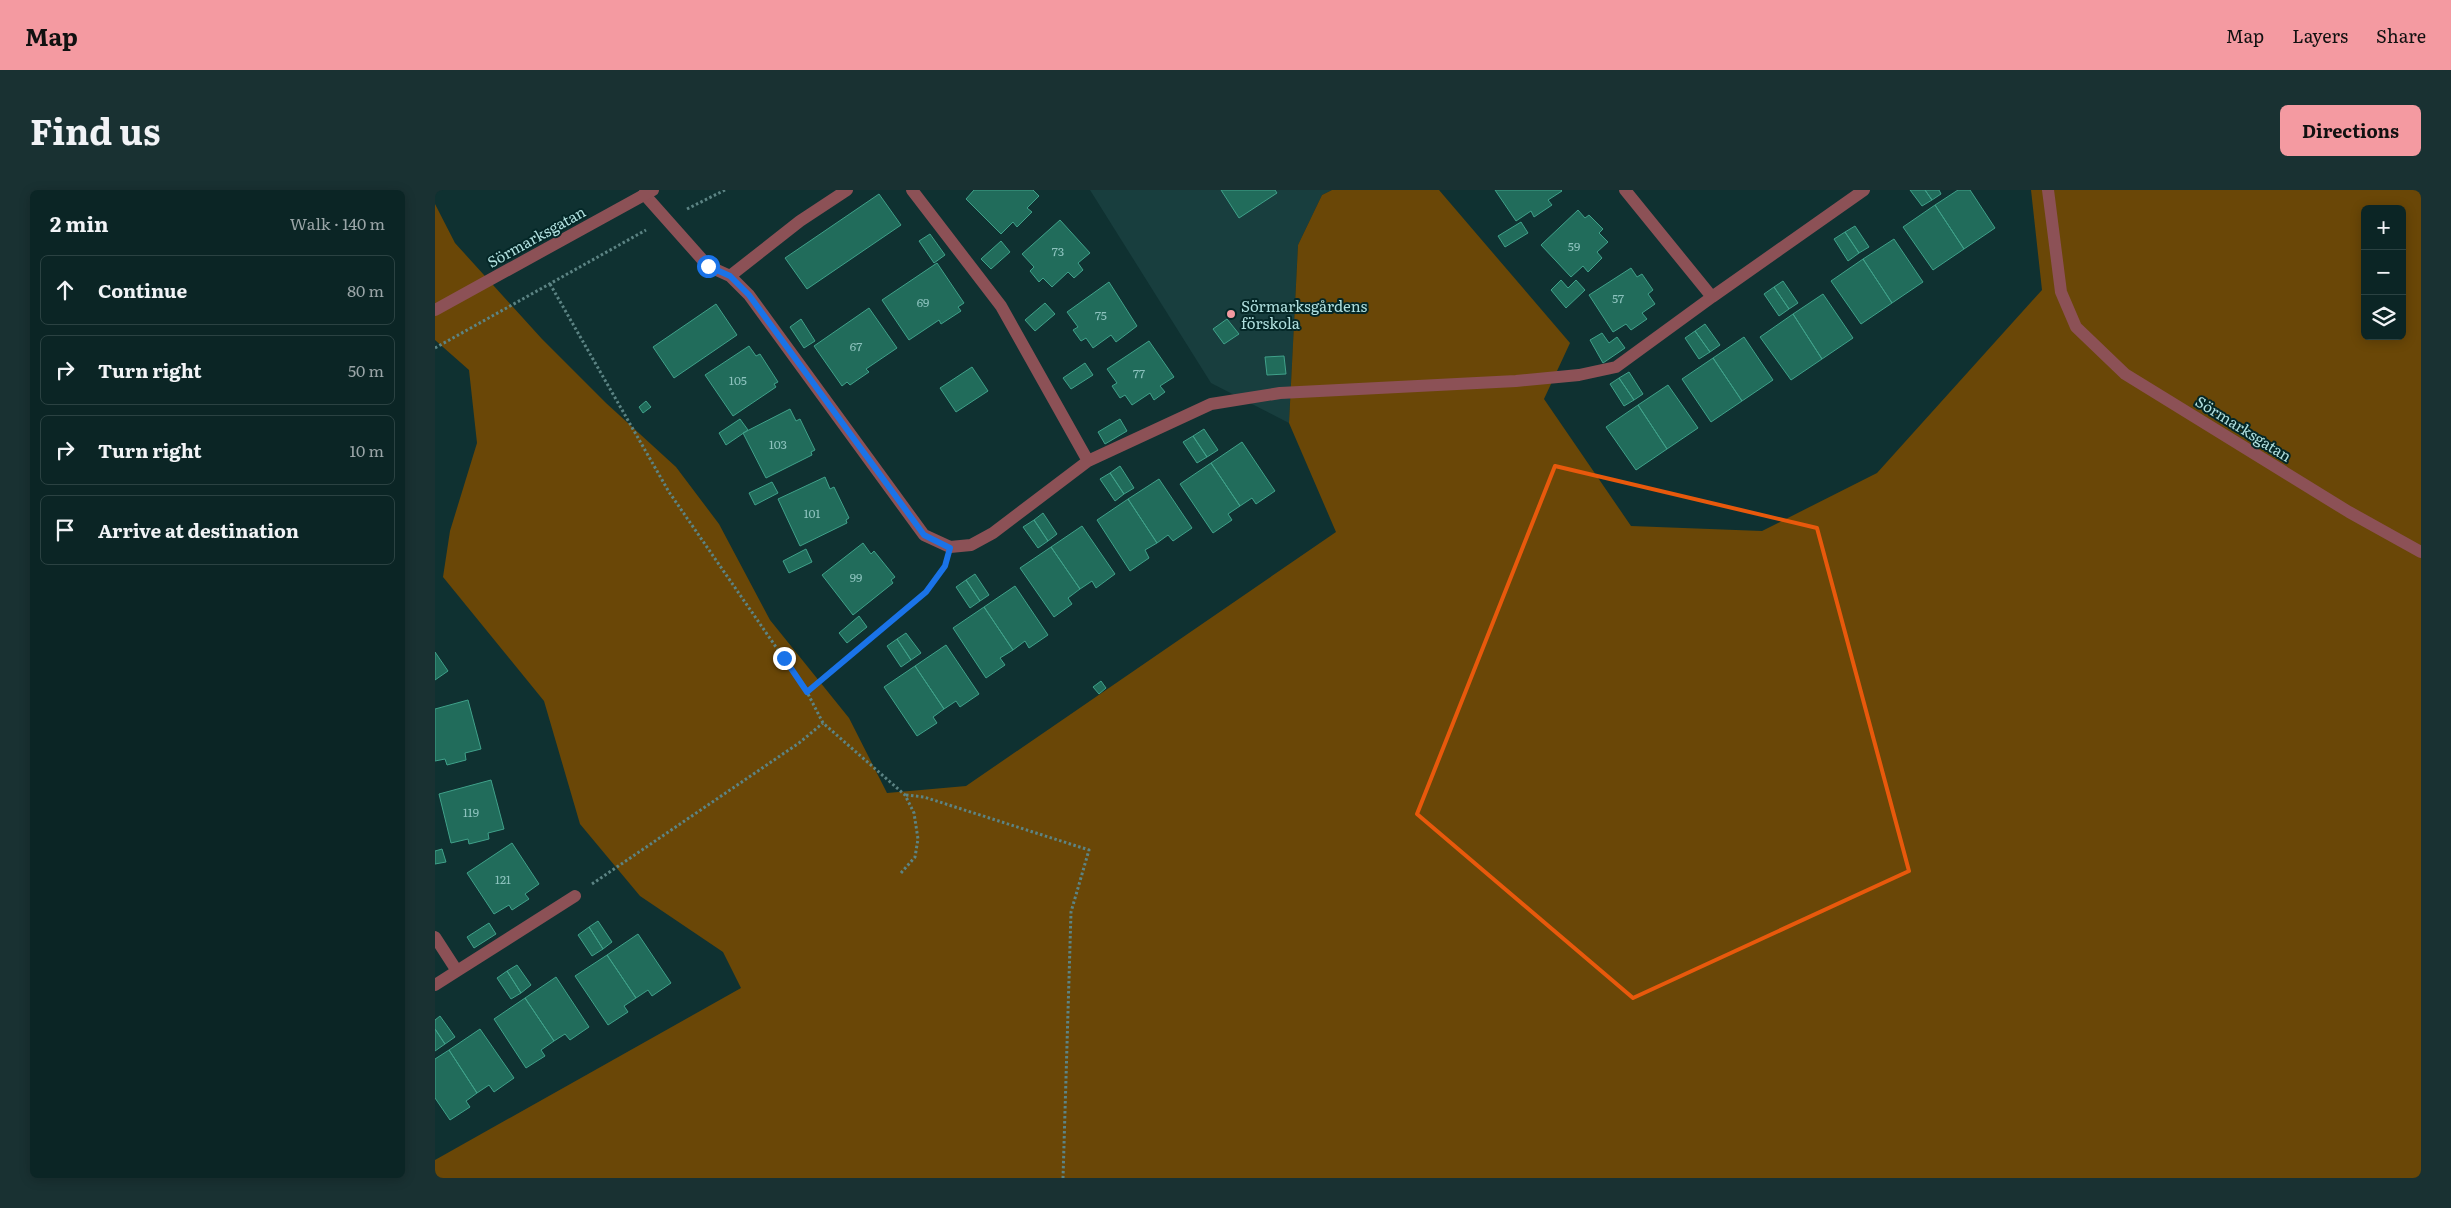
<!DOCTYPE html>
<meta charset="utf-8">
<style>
:root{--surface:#0b2525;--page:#193132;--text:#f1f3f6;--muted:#9aa5a7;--line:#2b4242;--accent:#f49aa1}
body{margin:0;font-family:Literata,serif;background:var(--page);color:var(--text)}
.controls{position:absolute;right:15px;top:15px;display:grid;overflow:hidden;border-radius:8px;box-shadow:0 2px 12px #0003}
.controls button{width:45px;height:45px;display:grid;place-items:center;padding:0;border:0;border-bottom:1px solid var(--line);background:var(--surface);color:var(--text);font:25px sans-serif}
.stop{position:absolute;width:15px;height:15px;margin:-11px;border:4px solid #1a73e8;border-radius:50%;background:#fff}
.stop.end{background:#1a73e8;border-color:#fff;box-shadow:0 1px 5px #0008}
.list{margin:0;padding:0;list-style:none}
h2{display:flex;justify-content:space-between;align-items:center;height:65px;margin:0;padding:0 20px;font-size:21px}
h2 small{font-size:16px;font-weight:400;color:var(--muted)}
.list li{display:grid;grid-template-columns:32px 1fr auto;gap:15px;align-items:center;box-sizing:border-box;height:70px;margin:0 10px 10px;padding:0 10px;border:1px solid var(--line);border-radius:8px}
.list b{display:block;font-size:19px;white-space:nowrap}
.list em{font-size:16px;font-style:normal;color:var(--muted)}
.icon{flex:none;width:28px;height:28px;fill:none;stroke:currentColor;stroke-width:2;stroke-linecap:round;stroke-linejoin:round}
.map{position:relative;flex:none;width:1986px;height:988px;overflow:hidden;border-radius:8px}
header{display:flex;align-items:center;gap:30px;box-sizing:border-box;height:70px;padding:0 25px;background:var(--accent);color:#111}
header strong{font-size:24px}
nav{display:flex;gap:28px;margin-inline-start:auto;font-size:18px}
.intro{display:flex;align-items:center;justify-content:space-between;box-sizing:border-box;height:120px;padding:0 30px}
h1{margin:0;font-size:35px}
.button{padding:12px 22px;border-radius:8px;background:var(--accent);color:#111;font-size:18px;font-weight:700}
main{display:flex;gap:30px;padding:0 30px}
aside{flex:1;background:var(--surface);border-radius:8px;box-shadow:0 2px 12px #0003}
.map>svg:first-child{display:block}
</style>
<header>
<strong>Map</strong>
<nav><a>Map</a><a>Layers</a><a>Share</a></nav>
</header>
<div class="intro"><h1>Find us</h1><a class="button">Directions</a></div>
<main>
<aside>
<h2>2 min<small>Walk · 140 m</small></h2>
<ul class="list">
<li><svg class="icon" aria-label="ahead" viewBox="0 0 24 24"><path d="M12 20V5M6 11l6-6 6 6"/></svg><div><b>Continue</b></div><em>80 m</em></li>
<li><svg class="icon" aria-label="right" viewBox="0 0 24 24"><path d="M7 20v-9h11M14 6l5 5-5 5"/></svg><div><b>Turn right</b></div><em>50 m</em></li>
<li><svg class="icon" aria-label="right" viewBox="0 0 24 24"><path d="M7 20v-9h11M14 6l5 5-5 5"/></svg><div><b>Turn right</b></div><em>10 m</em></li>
<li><svg class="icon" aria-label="arrive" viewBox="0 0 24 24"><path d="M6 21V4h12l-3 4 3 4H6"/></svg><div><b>Arrive at destination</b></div></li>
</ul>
</aside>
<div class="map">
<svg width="1986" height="988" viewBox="0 0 1986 988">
<rect width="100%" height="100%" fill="#0f3131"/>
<!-- built -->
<path fill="#183e3e" d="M655,0H897L887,5L863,55L854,233L776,193Z"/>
<!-- green -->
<path fill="#6a4707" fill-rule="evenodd" d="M897,0H1004L1135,153L1109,209L1196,336L1327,341L1442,283L1607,100L1596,0H1986V988H0V970L306,798L288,762L205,706L145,634L109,511L8,387L15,341L42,253L34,180L0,150V14L20,53L107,149L171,213L241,277L284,334L335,430L414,528L452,603L531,596L901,342L854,233L863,55L887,5ZM1930,19H1967V146H1930Z"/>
<!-- building -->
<path fill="#216c5b" stroke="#40a18a" d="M539,0H598L604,6L592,18L597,22L582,37L578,32L566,44L531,9Z
M786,0H840L842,3L804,28Z
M1060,0H1126L1127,1L1113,10L1117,15L1099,27L1096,21L1081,31Z
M1475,0H1490L1497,10L1487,16Z
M1490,0H1504L1506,4L1497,10Z
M1523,0H1535L1560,38L1529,59L1500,15Z
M444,4L466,35L372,99L350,68Z
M1500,15L1529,59L1498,80L1468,37Z
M1143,20L1150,28L1154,25L1168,39L1164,43L1173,52L1162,62L1167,68L1153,82L1148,76L1136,87L1106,55Z
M625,30L655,63L643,73L648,80L639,88L633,82L617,97L608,88L604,92L595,81L599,77L587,64Z
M1086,32L1093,43L1070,57L1063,46Z
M1420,36L1434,57L1424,63L1410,42Z
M1410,42L1424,63L1413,71L1399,49Z
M495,44L510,65L499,73L484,51Z
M1459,49L1488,92L1457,113L1428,69Z
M566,51L575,62L556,79L546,69Z
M1428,69L1457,113L1426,134L1396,91Z
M502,73L529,113L523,117L526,121L506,134L504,130L474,150L447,110Z
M1196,78L1202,87L1207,84L1218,100L1213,104L1220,114L1207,123L1212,129L1196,140L1191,134L1178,142L1154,105Z
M1126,90L1133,98L1141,90L1150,100L1131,118L1116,100Z
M1348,91L1363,113L1354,119L1339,97Z
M674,92L702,136L681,152L676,145L658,158L651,148L646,151L638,140L643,137L632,122Z
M1339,97L1354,119L1344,126L1329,104Z
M1388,104L1418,148L1387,169L1358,124Z
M610,113L620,124L600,141L590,130Z
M281,114L302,145L239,188L218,157Z
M434,118L462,158L431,179L434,182L415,195L412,192L407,196L379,156Z
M1358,124L1387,169L1356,190L1325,147Z
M366,129L380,151L369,158L355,137Z
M792,129L804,144L789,154L778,139Z
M1270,134L1285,155L1275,162L1260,141Z
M1260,141L1275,162L1264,169L1250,148Z
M1167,143L1174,153L1182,147L1190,158L1168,173L1155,150Z
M1309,147L1338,190L1307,211L1278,168Z
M714,151L739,187L725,196L730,202L719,210L715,203L697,215L690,205L685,208L677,196L682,193L672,179Z
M314,156L321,166L325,164L343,192L339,194L341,197L298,226L270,185Z
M849,166L851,184L832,185L830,167Z
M1278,168L1307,211L1276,232L1247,189Z
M650,173L658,185L636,199L628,188Z
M537,177L553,201L521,222L505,198Z
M1194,182L1208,204L1199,210L1184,188Z
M1184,188L1199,210L1189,216L1175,194Z
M1233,195L1263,238L1232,259L1203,215Z
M211,211L216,217L208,223L204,217Z
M1203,215L1232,259L1201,280L1171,237Z
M355,219L361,231L365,229L380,260L376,262L377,265L331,288L308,243Z
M305,229L313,240L291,255L284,243Z
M685,229L692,241L670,254L663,242Z
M769,239L783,260L772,267L758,246Z
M758,246L772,267L762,273L748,252Z
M807,252L840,301L821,314L817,308L805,316L776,273Z
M776,273L805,316L793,324L797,330L778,343L745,294Z
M685,276L699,298L689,304L675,283Z
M675,283L689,304L680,311L665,289Z
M390,287L395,299L399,297L414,328L411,330L412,333L365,356L343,309Z
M724,289L757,338L738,351L733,345L722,353L693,309Z
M337,292L343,303L320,315L314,303Z
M693,309L722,353L710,360L714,368L695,381L662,330Z
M608,323L622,344L613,351L599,330Z
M599,330L613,351L603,358L588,337Z
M647,336L680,384L661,398L657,391L645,399L616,357Z
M428,353L436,364L439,361L460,387L456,390L458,393L418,425L387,385Z
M616,357L645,399L633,408L637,414L619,427L585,378Z
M371,359L377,372L354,383L348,371Z
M540,384L554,405L545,411L531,390Z
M531,390L545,411L535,418L521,397Z
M580,396L613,445L594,458L590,451L578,460L549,417Z
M549,417L578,460L565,468L570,475L551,488L518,438Z
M424,426L432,437L412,453L404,443Z
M471,443L486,463L476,470L462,449Z
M462,449L476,470L466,477L452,456Z
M511,455L544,504L525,517L521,511L509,519L480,476Z
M0,462L13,481L0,490Z
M480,476L509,519L498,527L502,533L482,546L449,497Z
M666,491L671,498L664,504L658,497Z
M33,510L46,559L30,563L31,570L12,575L10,569L0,571V519Z
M56,590L69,639L53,643L54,649L34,654L33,649L16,653L4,604Z
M77,653L104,694L90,704L94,709L77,720L74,715L59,724L32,683Z
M7,659L11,672L0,674V661Z
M163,731L177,752L168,759L154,737Z
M54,733L61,744L39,758L32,747Z
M154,737L168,759L157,766L143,745Z
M203,744L236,793L217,806L213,800L201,808L172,765Z
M172,765L201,808L189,816L193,822L173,835L140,786Z
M82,775L96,795L86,803L72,781Z
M72,781L86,803L76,809L62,788Z
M121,787L154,837L135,850L130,844L119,851L90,808Z
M90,808L119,851L106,860L110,866L91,878L59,829Z
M5,826L20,847L10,854L0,839V830Z
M0,839L10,854L0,861Z
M45,839L79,888L59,902L54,895L42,903L14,860Z
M14,860L42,903L31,911L35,917L15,930L0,908V869Z"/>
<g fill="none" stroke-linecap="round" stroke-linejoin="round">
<!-- path -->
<path stroke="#5c8484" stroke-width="3" stroke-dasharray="2.5 2.5" stroke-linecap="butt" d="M252,19L290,0
M115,94L234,302L372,502L388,533L470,605L479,623L483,649L480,667L465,684
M0,158L211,40
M372,502L491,402L509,377
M471,605L489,607L654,660L636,722L628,988
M157,694L364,553L388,533"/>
<!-- lane -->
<path stroke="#8c5156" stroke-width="12" d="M1190,0L1277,107L1429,0
M209,4L273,76L295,86L314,105L489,345L515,357L536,355L558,343L653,271L566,116L477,0
M295,86L365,31L412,0
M653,271L776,214L845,203L1081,191L1144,185L1181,177L1277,107
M0,747L22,781L0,795
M22,781L140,706"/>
<!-- street -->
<path stroke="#8c5156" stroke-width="12" d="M1613,0L1626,102L1641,137L1690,184L1914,322L1986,362
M0,120L218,0"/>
</g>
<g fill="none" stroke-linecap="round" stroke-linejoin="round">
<!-- route -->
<path stroke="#1a73e8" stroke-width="6" d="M273,76L295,86L314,105L489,345L515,358L510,376L491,402L372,502L349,468"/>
</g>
<!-- marked area -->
<path fill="none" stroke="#e8590c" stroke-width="4" stroke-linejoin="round" d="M1120,276L1382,338L1474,681L1198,808L982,624Z"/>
<!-- markers -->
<circle fill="#f49aa1" stroke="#042727" stroke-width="2" cx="796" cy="124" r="5"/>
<g text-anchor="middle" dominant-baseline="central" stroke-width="4" stroke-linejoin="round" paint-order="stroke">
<!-- number labels -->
<g font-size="12" fill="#8cc2bd">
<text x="1139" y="56">59</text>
<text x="623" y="61">73</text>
<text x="1183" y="108">57</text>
<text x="488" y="112">69</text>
<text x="666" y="125">75</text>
<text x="421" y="156">67</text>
<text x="704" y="183">77</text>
<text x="303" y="190">105</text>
<text x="343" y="254">103</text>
<text x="377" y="323">101</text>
<text x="421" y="387">99</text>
<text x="36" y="622">119</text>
<text x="68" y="689">121</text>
</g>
<!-- street labels -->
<g font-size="15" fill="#b0dfde" stroke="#042727">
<text transform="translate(101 46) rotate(-29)">Sörmarksgatan</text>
<text transform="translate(1809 238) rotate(32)">Sörmarksgatan</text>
</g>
<!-- poi labels -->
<g font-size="15" fill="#b0dfde" stroke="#042727" text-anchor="start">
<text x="806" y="115">Sörmarksgårdens<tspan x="806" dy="17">förskola</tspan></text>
</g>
</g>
</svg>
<div class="controls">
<button>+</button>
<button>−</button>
<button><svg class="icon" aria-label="layers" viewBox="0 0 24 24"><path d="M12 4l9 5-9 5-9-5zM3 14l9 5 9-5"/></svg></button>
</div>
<div class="stop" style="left:273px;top:76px"></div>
<div class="stop end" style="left:349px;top:468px"></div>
</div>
</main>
